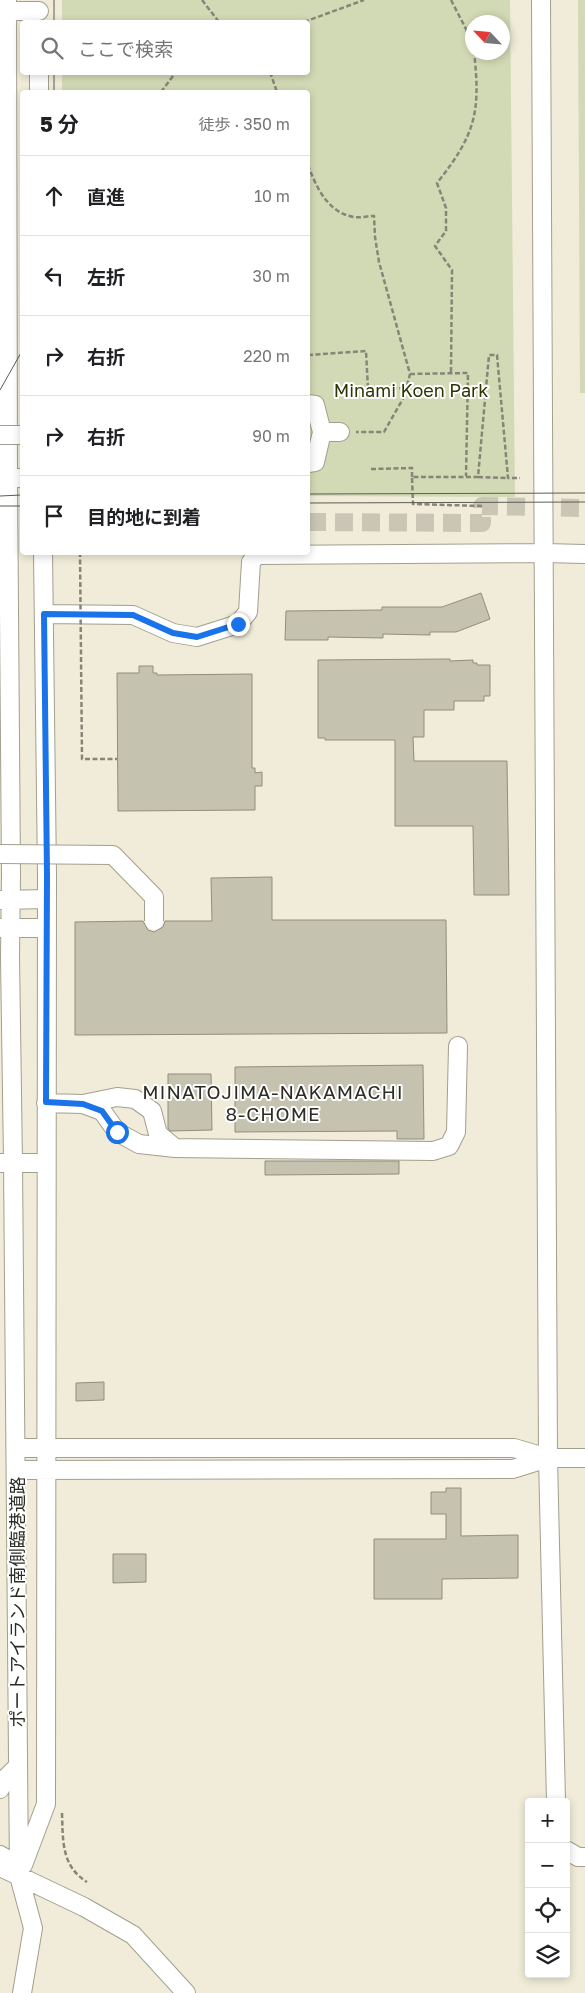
<!DOCTYPE html>
<html lang="ja">
<meta charset="utf-8">
<style>
:root{--surface:#fff;--page:#f2f2f2;--text:#202124;--muted:#757577;--line:#e0e0e0}
body{margin:0;font-family:"Golos Text","Noto Sans JP",sans-serif;background:var(--page);color:var(--text)}
.controls{position:absolute;right:15px;bottom:15px;display:grid;overflow:hidden;border-radius:5px;box-shadow:0 2px 8px #0003}
.controls button{width:45px;height:45px;display:grid;place-items:center;padding:0;border:0;border-bottom:1px solid var(--line);background:var(--surface);color:var(--text);font:25px sans-serif}
.compass{position:absolute;left:465px;top:15px;width:45px;height:45px;border-radius:50%;background:var(--surface);box-shadow:0 2px 8px #0003;rotate:296deg}
.stop{position:absolute;width:15px;height:15px;margin:-11px;border:4px solid #1a73e8;border-radius:50%;background:#fff}
.stop.end{background:#1a73e8;border-color:#fff;box-shadow:0 1px 5px #0008}
.list{margin:0;padding:0;list-style:none}
h2{display:flex;justify-content:space-between;align-items:center;height:65px;margin:0;padding:0 20px;font-size:21px}
h2 small{font-size:16px;font-weight:400;color:var(--muted)}
.list li{display:grid;grid-template-columns:32px 1fr auto;gap:15px;align-items:center;box-sizing:border-box;height:80px;padding:0 20px;border-top:1px solid var(--line)}
.list b{display:block;font-size:19px;white-space:nowrap}
.list em{font-size:16px;font-style:normal;color:var(--muted)}
.icon{flex:none;width:28px;height:28px;fill:none;stroke:currentColor;stroke-width:2;stroke-linecap:round;stroke-linejoin:round}
.map{position:relative;flex:none;width:585px;height:1993px;overflow:hidden}
.search{position:absolute;background:var(--surface);box-shadow:0 2px 8px #0003;left:20px;top:20px;width:290px;height:55px;display:flex;align-items:center;gap:12px;box-sizing:border-box;padding:0 18px;border-radius:5px;color:var(--muted);font-size:19px}
.panel{position:absolute;background:var(--surface);box-shadow:0 2px 8px #0003;left:20px;top:90px;width:290px;height:465px;border-radius:5px}
.map>svg:first-child{display:block}
</style>
<div class="map">
<svg width="585" height="1993" viewBox="0 0 585 1993">
<rect width="100%" height="100%" fill="#f0ecd9"/>
<!-- green -->
<path fill="#d2d9b5" fill-rule="evenodd" d="M62,0H510L515,497L308,496V92H62V73L308,72V22H62ZM472,22H502V52H472Z
M578,0H585V393H580Z"/>
<!-- building -->
<path fill="#c5c2b0" stroke="#928e7d" d="M481,593L490,619L456,632H430V635L383,634V638L328,637V640H285L286,611L382,610V607H442Z
M450,659V661L473,660V663H477V665H490V696H484V701H454V710H424V737H413L414,761H507L509,895H474L473,826H395V740H325V738H318V660Z
M139,666H153V673H157V675L252,674V768H255V773L262,772V786H255V810L118,811L117,673H139Z
M272,877V920H446L447,1033L75,1035V922L143,921L148,930L154,932L163,927L165,921H212L211,878Z
M423,1065L424,1139H397V1131L235,1132V1067Z
M168,1074H211L212,1130L170,1131L168,1128Z
M265,1161H399V1174L265,1175Z
M104,1382V1400L76,1401V1383Z
M446,1488H461V1536L518,1535V1578L442,1579V1599H374V1539H446V1514H431V1492H446Z
M113,1554H146V1582L113,1583Z"/>
<g fill="none" stroke-linecap="round" stroke-linejoin="round">
<!-- minor-tunnel -->
<path stroke="#c9c6b5" stroke-width="18" stroke-dasharray="18 9" stroke-linecap="butt" d="M308,522L482,523V506L585,508
M0,524H22"/>
<!-- minor casing -->
<g stroke="#a39f8e" stroke-width="20">
<path id="minor" d="M7,0L8,478L11,874L10,957L13,1162L19,1876
M541,0L548,1458L556,1802
M0,11H39
M39,72V92
M308,404L315,405L322,432L315,462L308,463
M322,432H340
M0,478H22
M44,614L133,615L173,633L197,637L238,624L248,612L251,562L257,555L544,553L585,554
M0,900L46,899
M0,928H46
M46,1103L83,1104L117,1097L135,1099L152,1111L158,1134L175,1148
M83,1104L102,1111L117,1132L139,1144L175,1148L433,1151L449,1146L456,1132L458,1046
M0,1163H46
M16,1448H514L548,1458H585
M16,1470L513,1469L548,1458
M0,1789L4,1780L18,1766
M566,1850L578,1857H585
M0,1855L12,1862L19,1876L33,1928L22,1993
M23,1865L46,1804L47,875L43,552
M0,1867L84,1907L133,1935L186,1993"/>
</g>
<!-- path -->
<path stroke="#878578" stroke-width="2.5" stroke-dasharray="5 2.5" stroke-linecap="butt" d="M202,0L219,22
M451,0L466,29L472,47
M304,22L364,0
M270,72L277,92
M161,92L176,72
M308,165C316,187 328,213 354,217C360,218 367,216 374,216L375,237L379,262L410,374L404,397L384,432H356
M308,355L366,351L368,389L406,388
M451,372L452,270L435,246L446,231V208L437,183C475,135 481,113 474,52
M410,374L468,373L466,476
M371,469L412,468V477
M478,477L508,478
M482,506L413,504L412,477H478L489,355H497L508,478H520
M62,1813C63,1840 61,1866 87,1882"/>
<!-- minor -->
<use href="#minor" stroke="#fff" stroke-width="18"/>
<!-- tram -->
<path stroke="#5d5c52" stroke-width="1" d="M54,22V0
M54,92V72
M0,390L22,351
M308,494L585,493
M0,496L22,495
M308,503L585,502
M0,506H22"/>
<!-- minor-bridge casing -->
<g stroke="#a39f8e" stroke-width="20" stroke-linecap="butt">
<path id="minor-bridge" d="M0,435H22
M0,854L113,855L154,897V921"/>
</g>
<!-- path-bridge -->
<path stroke="#878578" stroke-width="2.5" stroke-dasharray="5 2.5" stroke-linecap="butt" d="M80,552L82,759H117"/>
<!-- minor-bridge -->
<use href="#minor-bridge" stroke="#fff" stroke-width="18"/>
</g>
<g fill="none" stroke-linecap="round" stroke-linejoin="round">
<!-- route -->
<path stroke="#1a73e8" stroke-width="6" d="M117,1132L102,1111L83,1104L46,1102L47,875L44,614L133,615L173,633L197,637L238,624"/>
</g>
<g text-anchor="middle" dominant-baseline="central" stroke-width="4" stroke-linejoin="round" paint-order="stroke">
<!-- park labels -->
<g font-size="18" fill="#2f3403" stroke="#fff">
<text x="411" y="390">Minami Koen Park</text>
</g>
<!-- street labels -->
<g font-size="18" fill="#2d2c25" stroke="#fff">
<text transform="translate(17 1602) rotate(-90)">ポートアイランド南側臨港道路</text>
</g>
<!-- neighbourhood labels -->
<g font-size="19" letter-spacing="1" fill="#2d2c25" stroke="#fff">
<text x="273" y="1091">MINATOJIMA-NAKAMACHI<tspan x="273" dy="22">8-CHOME</tspan></text>
</g>
</g>
</svg>
<div class="controls">
<button>+</button>
<button>−</button>
<button><svg class="icon" aria-label="locate" viewBox="0 0 24 24"><circle cx="12" cy="12" r="6"/><path d="M12 2v4M12 18v4M2 12h4M18 12h4"/></svg></button>
<button><svg class="icon" aria-label="layers" viewBox="0 0 24 24"><path d="M12 4l9 5-9 5-9-5zM3 14l9 5 9-5"/></svg></button>
</div>
<svg class="compass" viewBox="-18 -18 36 36"><path d="M0-13l5 13h-10z" fill="#e53935"/><path d="M0 13l5-13h-10z" fill="#757577"/></svg>
<div class="stop" style="left:117px;top:1132px"></div>
<div class="stop end" style="left:238px;top:624px"></div>
<div class="search"><svg class="icon" aria-label="search" viewBox="0 0 24 24"><circle cx="10" cy="10" r="6"/><path d="M15 15l6 6"/></svg>ここで検索</div>
<section class="panel">
<h2>5 分<small>徒歩 · 350 m</small></h2>
<ul class="list">
<li><svg class="icon" aria-label="ahead" viewBox="0 0 24 24"><path d="M12 20V5M6 11l6-6 6 6"/></svg><div><b>直進</b></div><em>10 m</em></li>
<li><svg class="icon" aria-label="left" viewBox="0 0 24 24"><path d="M17 20v-9H6M10 6l-5 5 5 5"/></svg><div><b>左折</b></div><em>30 m</em></li>
<li><svg class="icon" aria-label="right" viewBox="0 0 24 24"><path d="M7 20v-9h11M14 6l5 5-5 5"/></svg><div><b>右折</b></div><em>220 m</em></li>
<li><svg class="icon" aria-label="right" viewBox="0 0 24 24"><path d="M7 20v-9h11M14 6l5 5-5 5"/></svg><div><b>右折</b></div><em>90 m</em></li>
<li><svg class="icon" aria-label="arrive" viewBox="0 0 24 24"><path d="M6 21V4h12l-3 4 3 4H6"/></svg><div><b>目的地に到着</b></div></li>
</ul>
</section>
</div>
